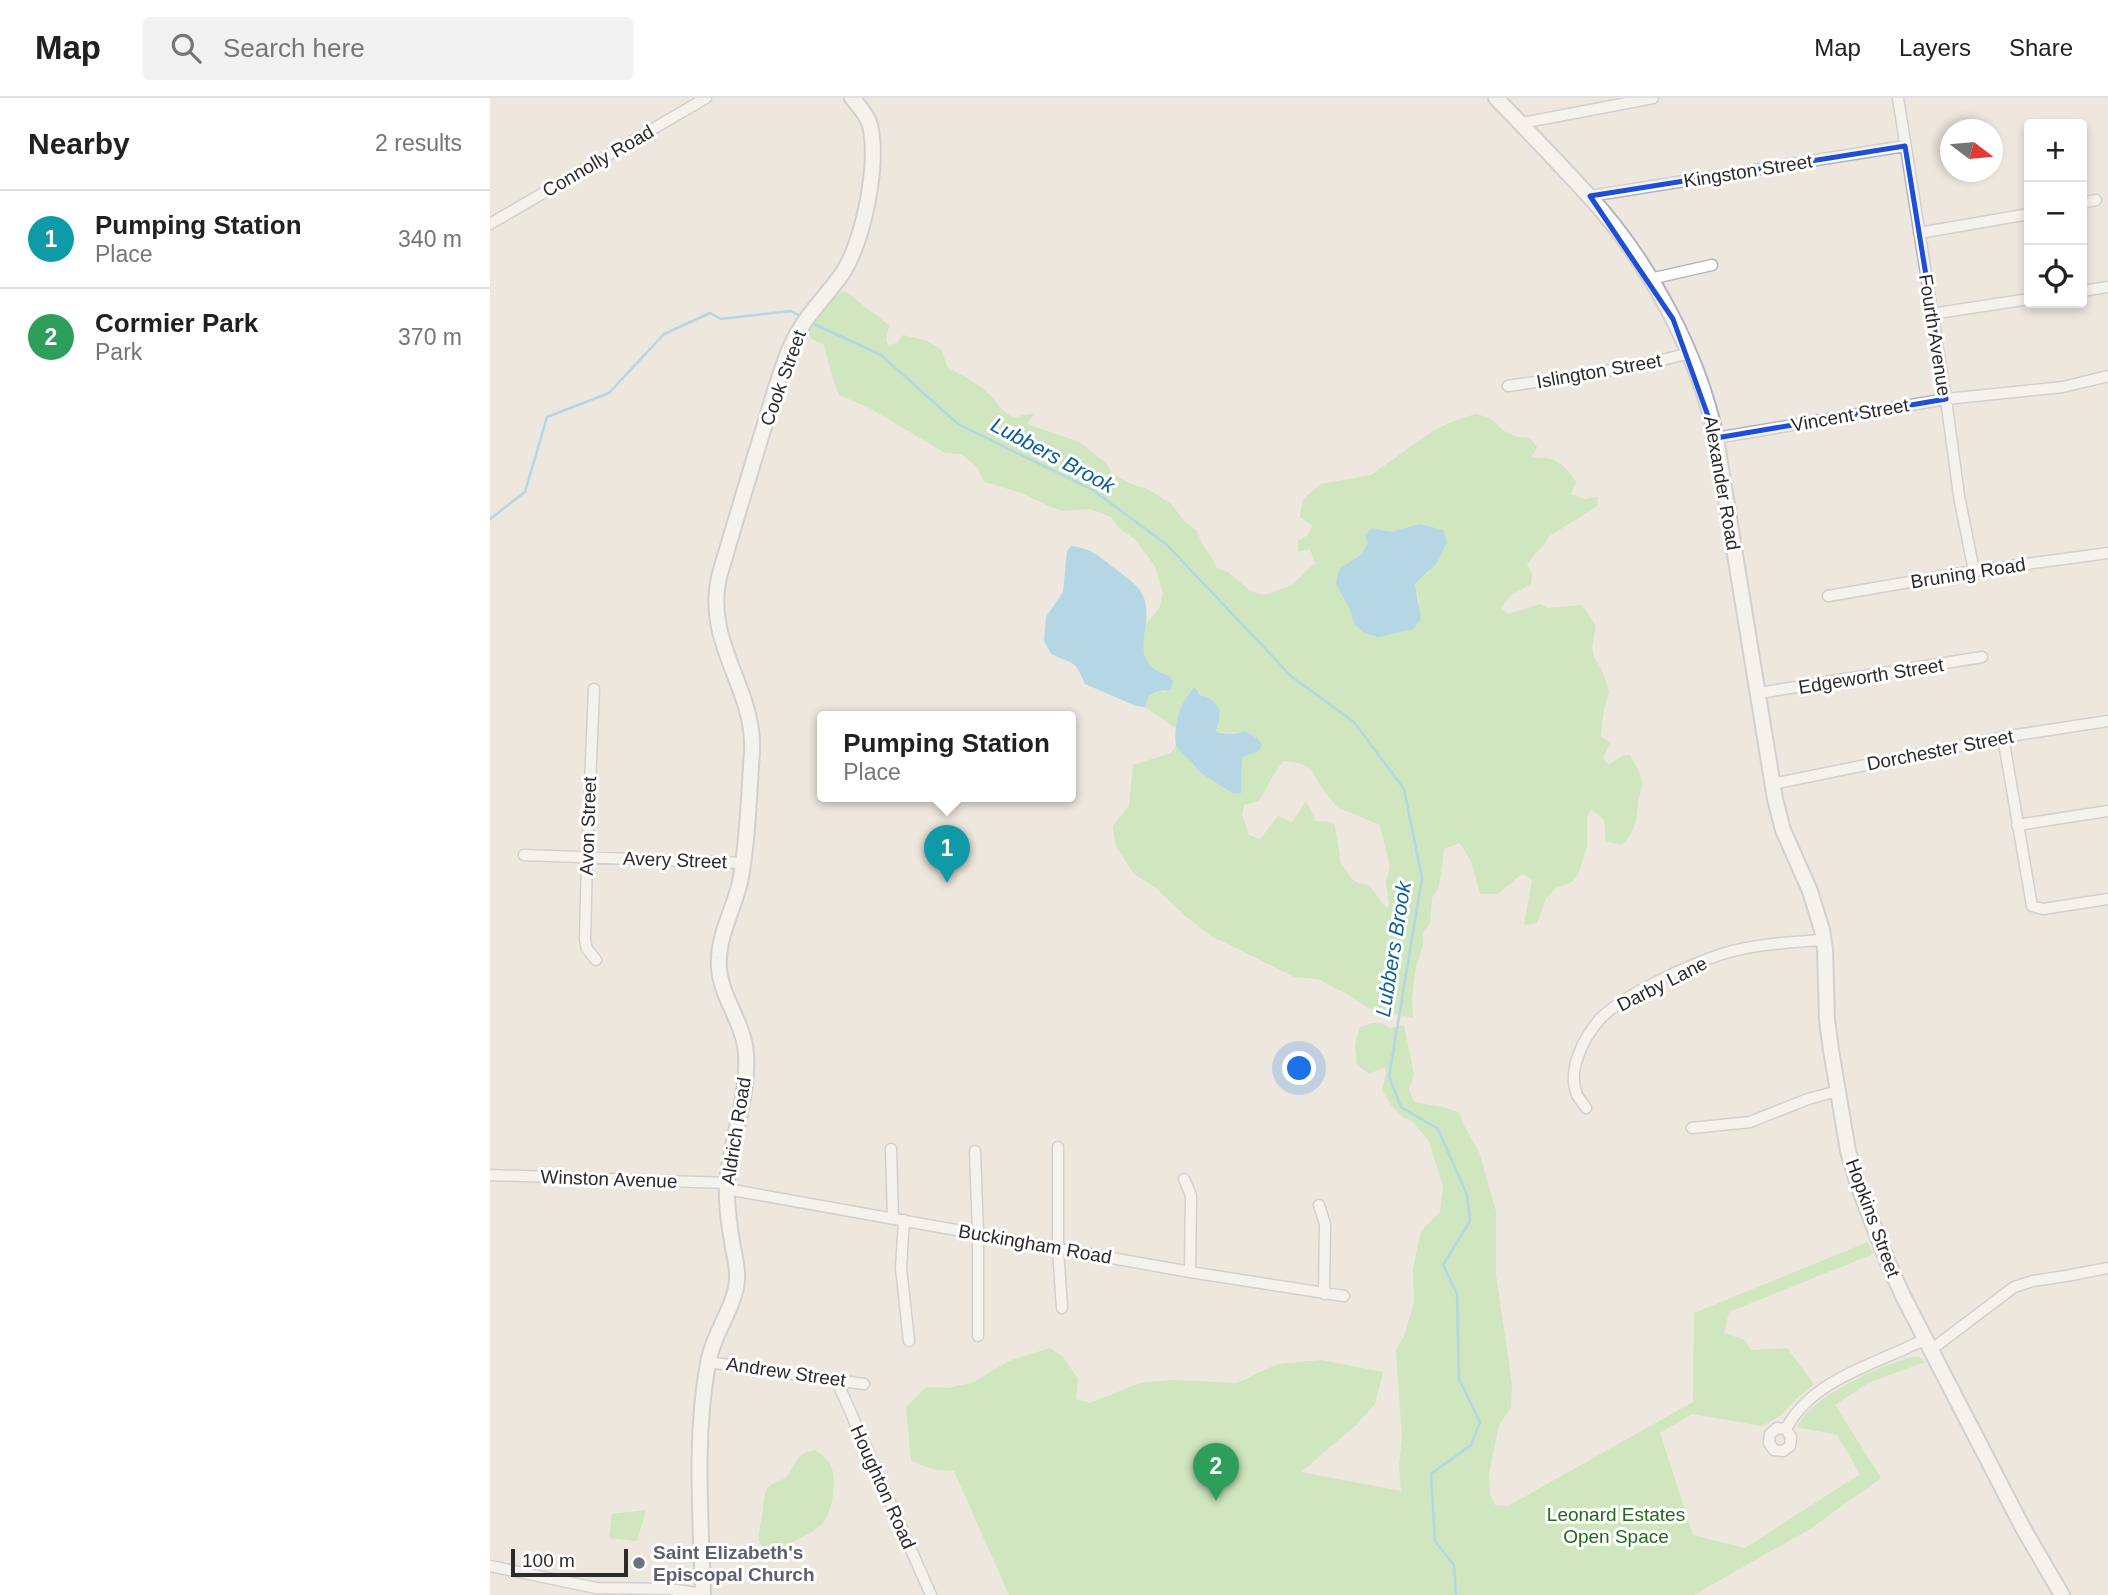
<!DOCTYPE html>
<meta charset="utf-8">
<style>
:root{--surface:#fff;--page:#f2f2f2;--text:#202124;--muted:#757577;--line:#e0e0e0;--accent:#3b4cfc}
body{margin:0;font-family:Arial,sans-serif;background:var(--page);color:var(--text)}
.controls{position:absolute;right:21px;top:21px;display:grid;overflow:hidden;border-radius:7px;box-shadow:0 4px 10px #0003}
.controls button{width:63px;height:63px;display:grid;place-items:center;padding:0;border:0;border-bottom:2px solid var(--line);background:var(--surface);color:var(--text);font:35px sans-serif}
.compass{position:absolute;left:1450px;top:21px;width:63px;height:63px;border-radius:50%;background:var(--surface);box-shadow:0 4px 10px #0003;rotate:106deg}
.scale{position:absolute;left:21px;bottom:18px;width:117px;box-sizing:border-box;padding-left:7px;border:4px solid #2b2b2b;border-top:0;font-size:19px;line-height:24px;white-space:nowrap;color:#2b2b2b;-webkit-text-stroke:5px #fff;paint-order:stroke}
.you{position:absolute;left:810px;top:971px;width:24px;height:24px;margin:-18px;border:5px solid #fff;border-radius:50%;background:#1a73e8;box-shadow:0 0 0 10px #1a73e833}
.badge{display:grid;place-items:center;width:46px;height:46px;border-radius:50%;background:var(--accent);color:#fff;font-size:23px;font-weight:700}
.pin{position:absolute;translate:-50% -58px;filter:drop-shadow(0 2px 4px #0008)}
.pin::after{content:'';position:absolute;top:37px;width:24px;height:21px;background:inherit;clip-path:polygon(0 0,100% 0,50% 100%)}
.popup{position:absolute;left:327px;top:613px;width:259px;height:91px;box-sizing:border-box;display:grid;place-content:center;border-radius:7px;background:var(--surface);filter:drop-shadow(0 2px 5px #0005);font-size:23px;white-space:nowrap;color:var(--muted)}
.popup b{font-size:26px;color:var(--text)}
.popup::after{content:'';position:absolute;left:50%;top:100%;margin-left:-14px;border:14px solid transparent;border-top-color:var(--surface)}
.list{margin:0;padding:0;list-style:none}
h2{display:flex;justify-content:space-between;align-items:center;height:91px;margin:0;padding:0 28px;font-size:30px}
h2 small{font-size:23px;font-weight:400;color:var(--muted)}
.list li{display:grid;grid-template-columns:46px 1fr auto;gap:21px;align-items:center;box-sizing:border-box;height:98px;padding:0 28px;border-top:2px solid var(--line)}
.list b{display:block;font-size:26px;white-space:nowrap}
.list p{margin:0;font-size:23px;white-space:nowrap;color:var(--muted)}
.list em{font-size:23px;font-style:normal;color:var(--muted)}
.icon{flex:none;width:38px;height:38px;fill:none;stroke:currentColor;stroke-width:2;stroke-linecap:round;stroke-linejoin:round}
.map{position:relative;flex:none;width:1618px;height:1497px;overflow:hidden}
header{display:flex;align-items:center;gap:42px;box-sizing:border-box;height:98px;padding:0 35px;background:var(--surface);border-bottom:2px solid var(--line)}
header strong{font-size:33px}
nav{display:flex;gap:38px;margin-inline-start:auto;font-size:24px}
.search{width:490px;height:63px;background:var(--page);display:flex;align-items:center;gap:18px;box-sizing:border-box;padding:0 24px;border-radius:7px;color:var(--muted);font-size:26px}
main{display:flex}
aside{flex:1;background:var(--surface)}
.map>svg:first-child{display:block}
</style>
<header>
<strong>Map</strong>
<div class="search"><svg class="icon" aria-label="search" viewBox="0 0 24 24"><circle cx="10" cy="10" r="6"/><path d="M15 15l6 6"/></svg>Search here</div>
<nav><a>Map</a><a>Layers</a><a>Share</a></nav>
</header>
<main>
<aside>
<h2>Nearby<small>2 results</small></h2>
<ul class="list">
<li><span class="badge" style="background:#0f9aa8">1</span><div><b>Pumping Station</b><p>Place</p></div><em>340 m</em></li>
<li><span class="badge" style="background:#2e9e5b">2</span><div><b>Cormier Park</b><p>Park</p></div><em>370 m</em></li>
</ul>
</aside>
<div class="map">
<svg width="1618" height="1497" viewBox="0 0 1618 1497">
<rect width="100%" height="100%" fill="#ede7dd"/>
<!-- green -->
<path fill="#abe499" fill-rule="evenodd" d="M348,193L356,194L399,227L396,242L398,247L407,245L413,237L437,243L452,252L457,269C471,276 488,285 500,297C509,306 510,313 524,320L533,317L544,316L537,326L589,344L617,366L622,376L646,388L656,390L681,406L696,425L707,433C711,447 721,457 727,470L738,474L759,492L769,496H778L802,487L825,465L820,451L808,454V443L818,437L822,428L810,419L813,401L831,386L881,377L944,332L969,321L986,316L1000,320L1014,333L1027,339L1040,340L1047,349L1041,360C1066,359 1071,363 1086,384L1081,396L1095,401L1108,399L1107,408L1058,439L1055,445L1037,466L1042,477L1041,486L1020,498L1011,510L1018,516L1050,506L1057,510L1092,507L1106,528L1102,548L1104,560L1111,570L1119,593L1113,617L1111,638L1120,645L1113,660L1118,667L1133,657H1139C1145,666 1153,678 1152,688C1151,694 1148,700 1148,705C1146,724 1146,733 1132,747L1116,743L1114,722L1101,711L1097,720V748L1088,777L1082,784L1066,790L1056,800L1047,825L1034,827L1042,781L1032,776L1008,796H990L981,763L970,745L954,751L949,789L942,800L940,825L933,835V847L926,869L922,901L923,920L878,910L857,896L828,881L805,879L721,838L694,817L667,791L644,776L626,749L623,728L639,708L643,667L681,655L686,648L712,676L744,696L751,695L752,658L769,653L749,635L726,634L731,617L705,590L698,596L685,630L655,609L659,598L669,593L675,594L680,578L669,575L655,563L652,552L656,526L669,511L673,496L665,468L644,440L630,431L621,419L601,411L573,413L563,410L532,395L494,384L488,370L471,356L455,355L378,309L349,297L341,275L334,247L322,241L317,233ZM929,426L940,473L925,486L930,506L864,526L859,509L857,468L871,457L878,445L900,434ZM793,663L809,665L821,671L829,686L847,709L890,727L900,769L896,783L899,807L896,810L879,787C858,785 861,776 850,764C850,751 846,740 845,727L840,724L826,723L816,703L802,724L788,718L770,741L759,737L752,717L754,707L769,703L782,679Z
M882,925H892L900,930L914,927L924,977L919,992L924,1004L953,1009L970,1015L973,1026L989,1054L1006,1113V1177L1022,1286L1021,1309L1009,1327L999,1375L1000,1396L1005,1407L1018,1408L1203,1304L1204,1215L1378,1144L1383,1156L1239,1214L1234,1235L1255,1242L1261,1252L1297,1250L1324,1286L1307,1300L1290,1318L1272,1328L1202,1316L1170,1335L1203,1437L1255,1450L1370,1376L1347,1337L1307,1329C1315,1307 1360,1284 1381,1274C1394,1267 1409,1264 1422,1259H1429L1435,1264L1378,1285L1345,1307L1391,1380L1320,1431L1204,1497H519L464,1373L446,1372L421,1363L416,1309L436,1289L458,1290L482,1285L519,1263L560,1250L573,1259L588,1281L586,1301L600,1305L650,1285L682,1282L747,1285L788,1266L831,1262L893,1274L885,1306L867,1326L811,1374L911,1393L909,1368L912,1340L906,1253L914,1238L924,1205L923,1171L931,1133L950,1114L953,1089L939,1043L922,1023L914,1020L901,1007L892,992L896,975L895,969L879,976L867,967L865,947L870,929Z
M325,1352C331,1357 338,1361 341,1368C347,1381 343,1415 332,1426C323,1436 301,1442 290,1452C258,1451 271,1433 273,1413C274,1405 273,1398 277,1391C281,1384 289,1385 295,1380C308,1367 302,1356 325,1352Z
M156,1412L147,1443L119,1440L122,1416Z"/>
<!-- water -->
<path fill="#6fc1f0" d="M929,426L953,432L957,444L947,465L925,486L931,521L923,531L888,539L874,535L864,526L859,509L846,486L849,471L871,457L878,445L875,437L882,430L900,434Z
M581,448C603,451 607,457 624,470C635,479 649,486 654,500C665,532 633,564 680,578L683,584L681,592L668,593L659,598L655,609L646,608L595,586C584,560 584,567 561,556L554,543L556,519L573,494L577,453Z
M705,589L710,597C719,599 730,606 730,617C730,622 727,629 726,634C736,636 745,637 755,633L768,641L772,647L769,653L752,659L751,695L744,696L712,676L686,648C683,628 690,603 705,589Z"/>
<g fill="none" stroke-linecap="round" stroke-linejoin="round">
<!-- stream -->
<path stroke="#6fc1f0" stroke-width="2.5" d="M322,225L391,257L468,326L603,392L677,447L802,579L864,624L914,691L932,780L899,979L911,1009L948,1031L977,1097L980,1123L953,1167L967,1196L969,1281L990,1324L981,1347L941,1376L945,1443L964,1467L966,1497
M0,421L35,394L57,319L119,295L174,236L220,215L231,221L301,213L310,218"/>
<!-- street casing -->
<g stroke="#b1b2bf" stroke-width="13">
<path id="street" d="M1408,0L1456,301L1469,398L1484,473
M1032,25L1163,0
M1100,98L1415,48
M1592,105L1606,102
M0,126L216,0
M1429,135L1539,116
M1160,181L1222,167
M1592,193L1618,189
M1441,216L1539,201
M1018,288C1079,279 1140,271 1200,255
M1226,340L1456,301L1573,289L1618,278
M1338,498L1484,473L1618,455
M104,591L97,758L95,842L97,851L106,862
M1269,595L1492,559
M1513,639L1542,808L1553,811L1618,801
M1283,686L1513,639L1618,623
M1527,727L1618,713
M34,757L253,765
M1096,1010C1094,1006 1089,1001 1087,997C1077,972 1093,941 1109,922C1132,897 1199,867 1232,856C1265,846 1299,844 1334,842
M1202,1030L1260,1024L1318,1001L1348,993
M568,1049V1151L572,1210
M401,1051L403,1121
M485,1053L488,1136V1238
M0,1077L237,1085
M694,1081L701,1097L700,1174
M237,1091L700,1174L854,1198
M829,1107L835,1126L834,1196
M414,1122L411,1170L419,1243
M1442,1251L1524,1189L1543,1183L1576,1178L1618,1170
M218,1264L374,1286
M346,1281L441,1497
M1296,1331L1287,1330L1280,1336L1279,1345L1284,1352L1293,1353L1300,1348L1301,1339L1296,1331C1322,1280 1388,1266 1435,1241
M0,1468L106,1490L179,1491L213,1496"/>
</g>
<!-- secondary casing -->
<g stroke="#b1b2bf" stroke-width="18">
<path id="secondary" d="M1006,0C1037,32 1068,64 1098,97C1158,162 1208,254 1226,340L1285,701L1293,732L1320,793L1332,832L1335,851L1337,922L1341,952L1358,1053L1369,1090L1398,1165L1413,1198L1533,1430L1572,1497
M213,1497C211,1421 204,1341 218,1265C223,1235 246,1208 247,1181C248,1169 244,1156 242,1144C239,1125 236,1106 237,1086C240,1043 259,1000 256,956C254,922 226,895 229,860C230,834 244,810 250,784C258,744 259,694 262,653C265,591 214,545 229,479C244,428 259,377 275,326C283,300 290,274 300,250C312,221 334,201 352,176C374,142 389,66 380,27C377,17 369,8 362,0"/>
</g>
<!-- street -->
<use href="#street" stroke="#fff" stroke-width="10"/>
<!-- secondary -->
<use href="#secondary" stroke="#fff" stroke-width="14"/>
</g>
<!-- marked area -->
<path d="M0 0H1618V1497H0ZM1415,48L1456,301L1226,340L1183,221L1100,98Z" fill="#ede7dd" fill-opacity=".55" fill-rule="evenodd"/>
<path fill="none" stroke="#1d4ed8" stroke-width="5" stroke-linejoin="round" d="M1415,48L1456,301L1226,340L1183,221L1100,98Z"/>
<!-- markers -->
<circle fill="#6b7280" stroke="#fff" stroke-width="2.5" cx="149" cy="1465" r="7"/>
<g text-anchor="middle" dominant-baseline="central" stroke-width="6" stroke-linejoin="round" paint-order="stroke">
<!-- street labels -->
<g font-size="19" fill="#2b2b2b" stroke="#fff">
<text transform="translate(108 63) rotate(-30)">Connolly Road</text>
<text transform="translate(1258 73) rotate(-9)">Kingston Street</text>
<text transform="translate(1445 237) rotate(81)">Fourth Avenue</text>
<text transform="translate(1109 273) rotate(-10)">Islington Street</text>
<text transform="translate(293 280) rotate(-70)">Cook Street</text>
<text transform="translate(1360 317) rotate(-10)">Vincent Street</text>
<text transform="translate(1232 385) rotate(80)">Alexander Road</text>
<text transform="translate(1478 475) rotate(-9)">Bruning Road</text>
<text transform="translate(1381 578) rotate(-9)">Edgeworth Street</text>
<text transform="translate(1450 652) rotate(-11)">Dorchester Street</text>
<text transform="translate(98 728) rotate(-88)">Avon Street</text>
<text transform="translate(185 762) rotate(2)">Avery Street</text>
<text transform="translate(1172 886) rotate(-27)">Darby Lane</text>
<text transform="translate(246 1033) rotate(-81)">Aldrich Road</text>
<text transform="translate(119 1081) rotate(2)">Winston Avenue</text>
<text transform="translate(1383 1120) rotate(70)">Hopkins Street</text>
<text transform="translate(545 1146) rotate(10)">Buckingham Road</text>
<text transform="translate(296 1274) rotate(8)">Andrew Street</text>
<text transform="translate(393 1389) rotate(66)">Houghton Road</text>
</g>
<!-- park labels -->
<g font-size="19" fill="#226919" stroke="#fff">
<text x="1126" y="1416">Leonard Estates<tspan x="1126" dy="22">Open Space</tspan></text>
</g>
<!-- worship labels -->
<g font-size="19" font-weight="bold" fill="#5b616d" stroke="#fff" text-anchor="start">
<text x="163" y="1454">Saint Elizabeth's<tspan x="163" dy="22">Episcopal Church</tspan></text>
</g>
<!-- water labels -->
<g font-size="21" font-style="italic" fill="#0c5d9e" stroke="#fff">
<text transform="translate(563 357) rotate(28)">Lubbers Brook</text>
<text transform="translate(903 851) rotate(-81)">Lubbers Brook</text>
</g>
</g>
</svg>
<div class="controls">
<button>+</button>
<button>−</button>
<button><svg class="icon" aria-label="locate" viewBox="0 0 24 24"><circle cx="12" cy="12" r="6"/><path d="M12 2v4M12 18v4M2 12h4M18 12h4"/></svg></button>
</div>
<svg class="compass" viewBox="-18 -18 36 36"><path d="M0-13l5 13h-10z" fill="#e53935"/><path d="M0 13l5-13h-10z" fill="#757577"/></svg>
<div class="scale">100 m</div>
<div class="you"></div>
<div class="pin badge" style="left:457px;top:785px;background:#0f9aa8">1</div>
<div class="popup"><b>Pumping Station</b>Place</div>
<div class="pin badge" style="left:726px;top:1403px;background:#2e9e5b">2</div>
</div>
</main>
